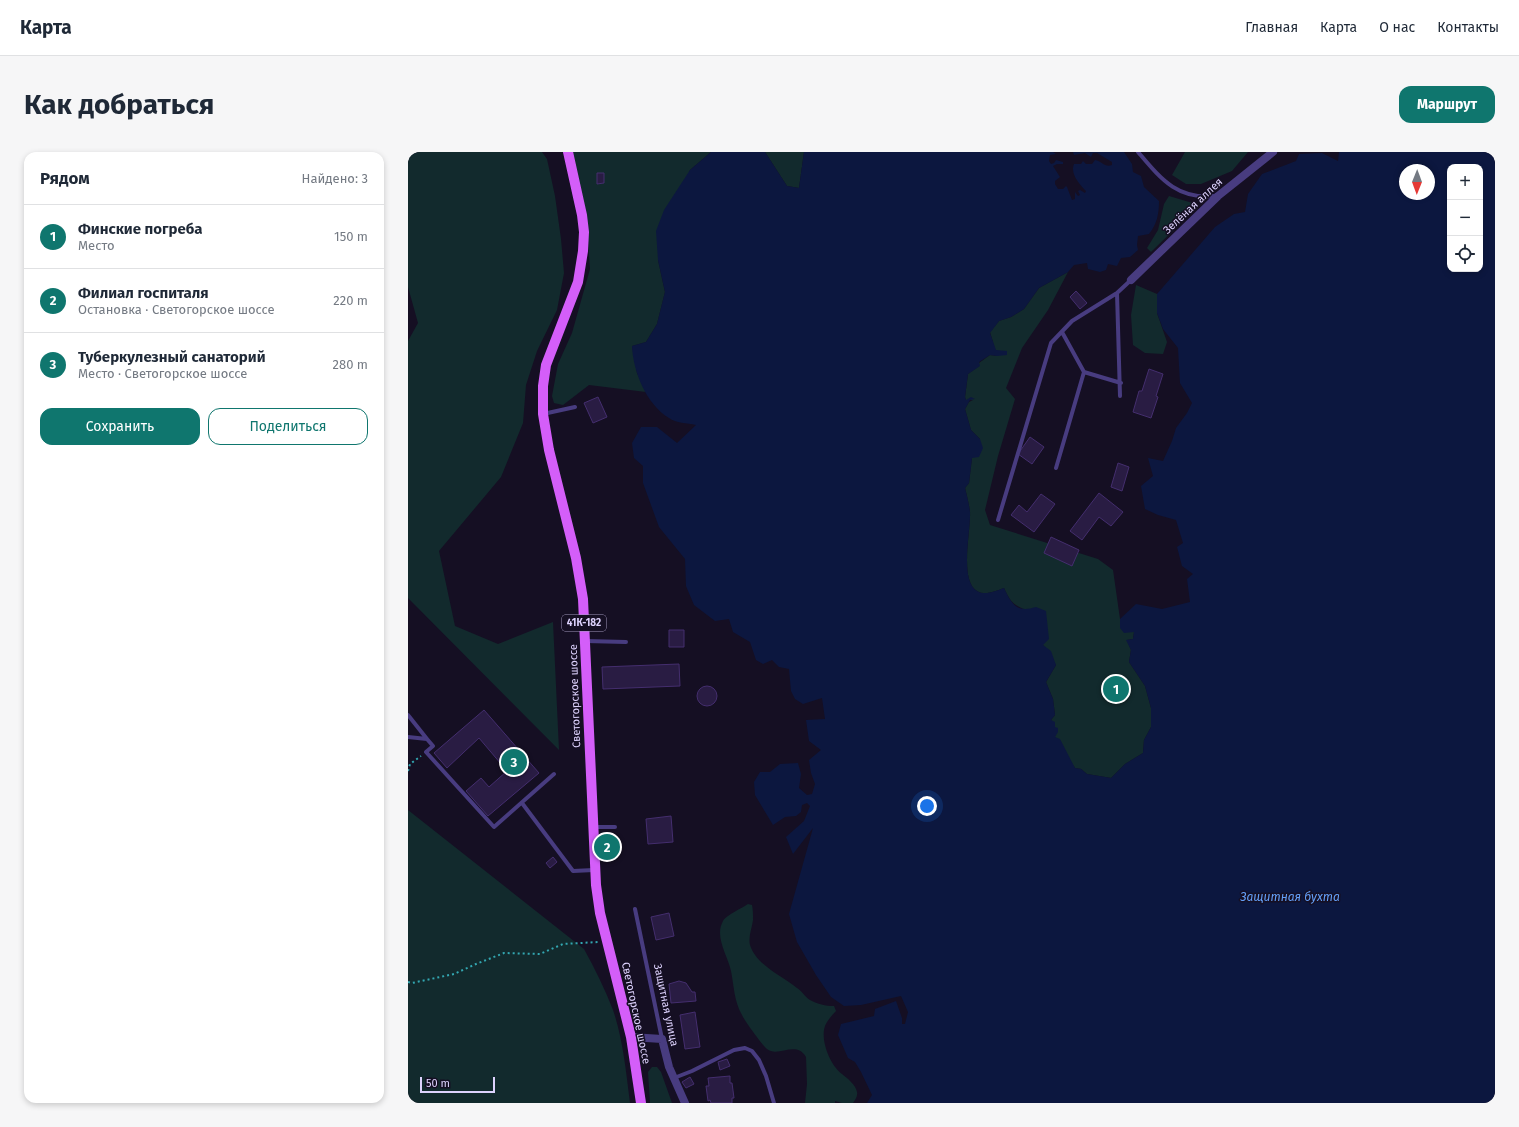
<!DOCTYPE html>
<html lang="ru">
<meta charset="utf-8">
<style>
:root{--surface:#fff;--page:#f6f6f7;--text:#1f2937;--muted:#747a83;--line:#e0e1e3;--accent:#0f766e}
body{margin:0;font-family:"Fira Sans",sans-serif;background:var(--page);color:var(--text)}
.controls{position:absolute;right:12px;top:12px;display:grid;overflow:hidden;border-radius:8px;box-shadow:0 2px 6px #0003}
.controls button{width:36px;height:36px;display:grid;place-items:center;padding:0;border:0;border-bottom:1px solid var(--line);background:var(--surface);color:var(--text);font:20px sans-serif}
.compass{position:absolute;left:991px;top:12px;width:36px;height:36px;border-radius:50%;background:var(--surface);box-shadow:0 2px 6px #0003;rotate:181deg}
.scale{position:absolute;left:12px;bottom:10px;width:75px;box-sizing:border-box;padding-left:4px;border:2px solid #ddd2fd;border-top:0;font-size:11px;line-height:14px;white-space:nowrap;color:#ddd2fd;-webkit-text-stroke:3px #150f23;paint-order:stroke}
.you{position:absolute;left:519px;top:654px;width:14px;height:14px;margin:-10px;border:3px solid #fff;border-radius:50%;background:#1a73e8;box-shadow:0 0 0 6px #1a73e833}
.badge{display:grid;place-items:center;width:26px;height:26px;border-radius:50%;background:var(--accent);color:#fff;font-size:13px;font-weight:700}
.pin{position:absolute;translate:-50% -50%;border:2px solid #fff;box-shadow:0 1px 4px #0006}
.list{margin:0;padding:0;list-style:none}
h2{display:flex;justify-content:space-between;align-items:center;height:52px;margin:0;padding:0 16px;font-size:17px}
h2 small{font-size:13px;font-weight:400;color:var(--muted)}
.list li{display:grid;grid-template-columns:26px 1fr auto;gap:12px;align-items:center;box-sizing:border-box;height:64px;padding:0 16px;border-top:1px solid var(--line)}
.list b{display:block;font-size:15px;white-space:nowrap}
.list p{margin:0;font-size:13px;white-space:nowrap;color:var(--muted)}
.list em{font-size:13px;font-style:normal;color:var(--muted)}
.actions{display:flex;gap:8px;padding:12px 16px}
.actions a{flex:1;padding:9px 0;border:1px solid var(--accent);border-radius:12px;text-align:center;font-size:14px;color:var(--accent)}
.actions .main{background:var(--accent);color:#fff}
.icon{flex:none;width:22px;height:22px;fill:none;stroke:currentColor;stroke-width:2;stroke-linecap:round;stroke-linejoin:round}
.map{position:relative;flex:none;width:1087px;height:951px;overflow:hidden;border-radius:12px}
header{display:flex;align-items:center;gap:24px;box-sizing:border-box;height:56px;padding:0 20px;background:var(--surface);border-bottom:1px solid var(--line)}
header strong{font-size:19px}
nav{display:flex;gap:22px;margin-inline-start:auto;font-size:14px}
.intro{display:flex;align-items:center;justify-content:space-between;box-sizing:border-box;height:96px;padding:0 24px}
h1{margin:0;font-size:28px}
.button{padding:10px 18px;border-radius:12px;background:var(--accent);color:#fff;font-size:14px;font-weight:700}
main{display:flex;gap:24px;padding:0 24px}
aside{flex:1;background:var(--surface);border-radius:12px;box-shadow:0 2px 6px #0003}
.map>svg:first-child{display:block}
</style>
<header>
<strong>Карта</strong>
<nav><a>Главная</a><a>Карта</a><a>О нас</a><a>Контакты</a></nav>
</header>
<div class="intro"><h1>Как добраться</h1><a class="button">Маршрут</a></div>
<main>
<aside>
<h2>Рядом<small>Найдено: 3</small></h2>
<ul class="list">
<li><span class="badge">1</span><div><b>Финские погреба</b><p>Место</p></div><em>150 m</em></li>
<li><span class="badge">2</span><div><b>Филиал госпиталя</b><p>Остановка · Светогорское шоссе</p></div><em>220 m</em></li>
<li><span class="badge">3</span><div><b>Туберкулезный санаторий</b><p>Место · Светогорское шоссе</p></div><em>280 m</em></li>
</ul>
<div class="actions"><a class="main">Сохранить</a><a>Поделиться</a></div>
</aside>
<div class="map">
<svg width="1087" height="951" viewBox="0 0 1087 951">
<rect width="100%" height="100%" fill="#150f23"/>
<!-- green -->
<path fill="#122a2d" d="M0,0H134L139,7L147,44L153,87L156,121L149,158L129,199L118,233L115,271L93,325L31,399L47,474L90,492L145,470L151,598L0,446V189L10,171L0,135Z
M164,0H303L282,18L250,108L257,140L249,172L238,190L224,194L229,221L238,240L181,233L155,253L146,251L144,244L150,212L164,181L182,117L178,59Z
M357,0H396L391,36L379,34Z
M777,0H840L824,19L793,32H778L764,23Z
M761,44L788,52L784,60L743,100L739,96L750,78L756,52Z
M660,120L640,158L614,196L598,236L607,247L590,304L577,358L582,373L690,407L705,418L712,467V475L726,480L725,487L719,488L723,498L721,510L737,534L743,556V575L736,588L735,601L717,612L703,626L679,622L673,617L667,616L647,585V575L643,568L647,563L645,547L638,530L648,513L635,493L618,458C605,453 602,449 596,436C588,439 577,444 569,439C551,428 563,378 562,360C561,352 559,344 557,336L561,331L564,306L572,287L563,278L557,257L561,250L565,248H558L557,245L560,222L571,214V211L582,203L589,204L582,180L591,169L603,165L616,157L631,136Z
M728,133L749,142V161L759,190L755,202L737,201L725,193L723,163Z
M0,658L176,797C187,817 197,837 205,858C215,887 218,920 222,951H0Z
M340,752L344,753C345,758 345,763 345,768C344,776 340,785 342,793C348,813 374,824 389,836C394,839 397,845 402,848C410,852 417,854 426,854L428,859C424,863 419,869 417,874C412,888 422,913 434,922C439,926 448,933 449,940C450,944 447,948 445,951H434L427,949V951H397L399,932L398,905C388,888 370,906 359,897C355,894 336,868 334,863C326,849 326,834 323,819C320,804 306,785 315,769C317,764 334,756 340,752Z
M244,915H249L253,920L264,951H242L240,920Z"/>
<!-- water -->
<path fill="#0c173f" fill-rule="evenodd" d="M303,0H357L379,34L391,36L396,0H645L648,2L642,3L641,9L643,12L646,11L648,8L655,10V12H649L645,14L652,25L647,29V32L650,37H655L658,34L659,35L664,48L667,47V40L670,44L672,43L670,39L672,38L677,41L678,39C671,32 662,22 666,12H673L675,9L678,12H684L687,8C694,9 697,16 704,13V10L689,1H685L683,5L677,1L666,3L665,0H716L724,12L725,20L733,24L736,35L751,49C751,62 749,72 741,82L730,84L729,93L730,98L722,105L713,106L709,114L700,112L698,118L692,120L680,117L679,111L666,113L660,120L631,136L616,157L603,165L591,169L582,181L588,198L599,199V203L589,204L582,203L571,210L572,214L560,222L557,245L558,248L563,245L567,247L562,248L557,257L563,278L572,287L575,296L571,305L564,306L561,331L557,336C559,344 561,352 562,360C563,378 551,428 569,439C577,444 588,439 596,436C604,453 609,461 628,455L638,459L641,487L635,493L643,499L648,513L638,530L645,547L647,563L643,568L647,570V575L650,576V580L647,585L652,587L667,616L673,617L679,622L703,626L717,612L735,601L736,588L743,575V556L737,534L721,510L723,498L718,488L725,487L726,480L716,481L712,476V467L728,452L754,457L782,450L779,427L785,422L774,414L769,395L775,391L768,368L750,363L737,357L733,334L745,324L740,306L755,309L764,289L768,276L779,261L784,251L772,231L770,196L755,177L749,161V142L807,75L826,62L837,60L840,42L854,22L888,9L891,2L914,1L930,9L931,0H1087V951H459L464,943L453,920L447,910L440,906L430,883L433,872L466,864L467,857L488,849L494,866V872H497L500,860L493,844L453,853L436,854L423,845L408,823L389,790L381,762L405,676L385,702L378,685L396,669L402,654L399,651L394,653L393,660L388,664L377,665L365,673L347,643L346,630L352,620H362L372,612L390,611L393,622L391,636L399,643L404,642L407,632L403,621L401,608L413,598L401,589L398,568L417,567L414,546L395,552L387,547L383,539L381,517L371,515L364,508L355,512L348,508L342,490L325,480L321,467L307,469L286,453L278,434L277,407L251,375L235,331V314L226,306L224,291L233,275H249L269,291L288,273C279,271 268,271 261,266C238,252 225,219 224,194L238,190L249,172L257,140L250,108L248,79L256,58L282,18ZM1042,15H1072V117H1042ZM997,18H1021V42H997Z"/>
<!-- building -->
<path fill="#291c43" stroke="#442e6e" d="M189,21H196V31L189,32Z
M668,139L679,151L672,157L662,145Z
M741,217L755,222L748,244L750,245L743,266L725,260L731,239H734Z
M190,245L199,265L185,271L176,251Z
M622,285L636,295L624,312L610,302Z
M710,311L721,315L714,339L703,335Z
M691,341L715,360L703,374L691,365L674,388L662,379Z
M633,342L647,352L626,380L603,363L611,353L619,360Z
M643,385L671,398L664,414L636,401Z
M261,478H276V495H261Z
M271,512L272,534L195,537L194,515Z
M289 544a10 10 0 1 1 20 0a10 10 0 1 1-20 0Z
M76,558L131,621L80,664L58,639L73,626L81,635L99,619L71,586L39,616L26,601Z
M263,664L265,690L240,692L238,667Z
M145,705L149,710L142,716L138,711Z
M261,761L266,784L248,788L243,765Z
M271,829L278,831L284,840H287L288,849L263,851L261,832Z
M287,860L292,895L277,897L272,863Z
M319,907L322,914L312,918L310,910Z
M322,924V931H324L326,946H324V951H303L302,948L300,949L298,934H301L300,926Z
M282,925L286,932L278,936L274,930Z"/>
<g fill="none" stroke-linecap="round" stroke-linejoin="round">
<!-- path -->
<path stroke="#33a7b1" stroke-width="2" stroke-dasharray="2 3" stroke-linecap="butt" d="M0,619L2,612L13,604
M0,830L4,831L46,822L68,812L96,801L132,802L155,792L190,790"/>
<!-- lane -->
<path stroke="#483c80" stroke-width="4" d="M730,0C753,27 769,48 808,44
M709,141L712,244
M654,180L676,220L713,231
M135,262L167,255
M648,316L676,220
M590,368L643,191L664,169L709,141L723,128
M178,489L218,490
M0,563L19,587L0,585
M19,587L25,594L18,600L86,675L146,622
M114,651L165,719L186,718
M187,675H207
M227,757L254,887
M266,926L284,919L326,898L337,896L344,899L351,908L358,924L366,951"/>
<!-- street -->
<path stroke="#483c80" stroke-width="8" d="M723,128L810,44L865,0
M223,885L254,887L261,915L277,951"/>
<!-- primary -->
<path stroke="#d45ef9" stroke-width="10" d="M160,0L174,63L176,80L175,99L170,130L138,213L135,234V262L141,298L168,406L175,447L188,733L192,761L223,885L233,951"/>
</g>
<g text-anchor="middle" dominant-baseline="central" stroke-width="3" stroke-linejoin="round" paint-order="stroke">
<!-- shield labels -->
<rect fill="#150f23" stroke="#a198bc" stroke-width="1" x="154" y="463" width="44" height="16" rx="3"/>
<g font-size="10" font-weight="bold" fill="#ddd2fd">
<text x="176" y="471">41К-182</text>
</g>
<!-- street labels -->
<g font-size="11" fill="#ddd2fd" stroke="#150f23">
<text transform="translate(785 54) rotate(-43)">Зелёная аллея</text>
<text transform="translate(167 544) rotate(-92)">Светогорское шоссе</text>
<text transform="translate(258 853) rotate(78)">Защитная улица</text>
<text transform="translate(228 861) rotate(78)">Светогорское шоссе</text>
</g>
<!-- water labels -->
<g font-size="12" font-style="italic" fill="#64a0f9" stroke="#150f23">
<text x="882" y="745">Защитная бухта</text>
</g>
</g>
</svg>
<div class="controls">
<button>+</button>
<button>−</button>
<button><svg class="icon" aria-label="locate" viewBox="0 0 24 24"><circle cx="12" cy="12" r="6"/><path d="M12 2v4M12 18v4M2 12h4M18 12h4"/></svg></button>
</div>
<svg class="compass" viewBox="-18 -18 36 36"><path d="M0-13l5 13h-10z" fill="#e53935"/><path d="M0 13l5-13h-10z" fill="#747a83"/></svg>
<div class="scale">50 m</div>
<div class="you"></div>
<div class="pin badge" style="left:708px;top:537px">1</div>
<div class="pin badge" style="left:199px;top:695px">2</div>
<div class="pin badge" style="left:106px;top:610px">3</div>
</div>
</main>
